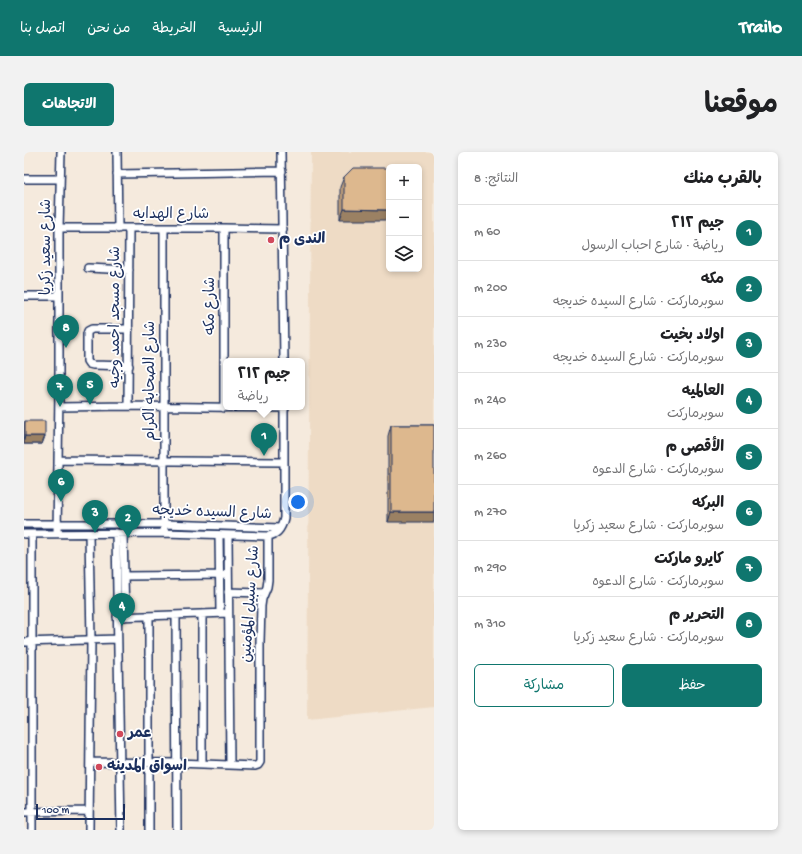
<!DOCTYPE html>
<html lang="ar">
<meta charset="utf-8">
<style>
:root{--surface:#fff;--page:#f2f2f2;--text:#202124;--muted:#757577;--line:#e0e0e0;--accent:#0f766e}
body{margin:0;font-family:"Gochi Hand","Playpen Sans Arabic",sans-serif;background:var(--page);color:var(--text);direction:rtl}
.controls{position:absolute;right:12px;top:12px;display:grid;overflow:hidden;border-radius:6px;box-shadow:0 2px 6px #0003}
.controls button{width:36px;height:36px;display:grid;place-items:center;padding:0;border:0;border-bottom:1px solid var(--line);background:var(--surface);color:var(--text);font:20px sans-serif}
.scale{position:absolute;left:12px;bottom:10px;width:89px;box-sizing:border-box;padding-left:4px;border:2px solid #1b2f5e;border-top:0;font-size:11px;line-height:14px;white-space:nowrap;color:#1b2f5e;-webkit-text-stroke:3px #fff;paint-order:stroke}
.you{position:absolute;left:274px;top:350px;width:14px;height:14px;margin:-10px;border:3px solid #fff;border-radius:50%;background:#1a73e8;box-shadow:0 0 0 6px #1a73e833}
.badge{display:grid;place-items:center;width:26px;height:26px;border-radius:50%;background:var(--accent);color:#fff;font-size:13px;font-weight:700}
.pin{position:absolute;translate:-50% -33px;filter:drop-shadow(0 1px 2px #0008)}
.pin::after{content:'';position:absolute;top:21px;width:14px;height:12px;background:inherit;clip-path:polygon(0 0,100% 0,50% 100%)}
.popup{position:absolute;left:199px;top:206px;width:82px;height:52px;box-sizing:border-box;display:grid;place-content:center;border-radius:6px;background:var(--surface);filter:drop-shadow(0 1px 3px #0005);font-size:13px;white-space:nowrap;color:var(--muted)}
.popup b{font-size:15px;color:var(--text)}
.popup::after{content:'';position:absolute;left:50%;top:100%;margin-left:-8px;border:8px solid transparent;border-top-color:var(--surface)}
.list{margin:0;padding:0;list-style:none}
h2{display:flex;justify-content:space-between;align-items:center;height:52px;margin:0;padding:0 16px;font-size:17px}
h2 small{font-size:13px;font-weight:400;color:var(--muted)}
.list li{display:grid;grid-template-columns:26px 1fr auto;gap:12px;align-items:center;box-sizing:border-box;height:56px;padding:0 16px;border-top:1px solid var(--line)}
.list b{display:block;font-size:15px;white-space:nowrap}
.list p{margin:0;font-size:13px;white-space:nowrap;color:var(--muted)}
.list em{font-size:13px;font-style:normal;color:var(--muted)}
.actions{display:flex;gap:8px;padding:12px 16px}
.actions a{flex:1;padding:9px 0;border:1px solid var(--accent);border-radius:6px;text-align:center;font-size:14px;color:var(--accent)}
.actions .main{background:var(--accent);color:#fff}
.icon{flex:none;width:22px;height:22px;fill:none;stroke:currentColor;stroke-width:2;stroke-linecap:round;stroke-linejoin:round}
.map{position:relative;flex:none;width:410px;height:678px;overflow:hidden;direction:ltr;border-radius:6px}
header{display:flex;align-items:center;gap:24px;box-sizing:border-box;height:56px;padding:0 20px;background:var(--accent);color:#fff}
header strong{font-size:19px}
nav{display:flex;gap:22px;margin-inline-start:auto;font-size:14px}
.intro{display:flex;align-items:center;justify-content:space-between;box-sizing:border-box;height:96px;padding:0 24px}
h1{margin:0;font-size:28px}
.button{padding:10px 18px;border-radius:6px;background:var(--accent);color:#fff;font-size:14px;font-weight:700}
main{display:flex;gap:24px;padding:0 24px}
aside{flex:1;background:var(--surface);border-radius:6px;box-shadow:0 2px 6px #0003}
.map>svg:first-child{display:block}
</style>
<header>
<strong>Trailo</strong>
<nav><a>الرئيسية</a><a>الخريطة</a><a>من نحن</a><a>اتصل بنا</a></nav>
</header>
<div class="intro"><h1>موقعنا</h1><a class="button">الاتجاهات</a></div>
<main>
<aside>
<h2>بالقرب منك<small>النتائج: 8</small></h2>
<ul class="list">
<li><span class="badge">1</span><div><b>جيم ٢١٢</b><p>رياضة · شارع احباب الرسول</p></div><em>60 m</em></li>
<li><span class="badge">2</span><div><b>مكه</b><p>سوبرماركت · شارع السيده خديجه</p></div><em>200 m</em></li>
<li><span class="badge">3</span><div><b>اولاد بخيت</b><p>سوبرماركت · شارع السيده خديجه</p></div><em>230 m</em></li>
<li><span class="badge">4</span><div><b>العالميه</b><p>سوبرماركت</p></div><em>240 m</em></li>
<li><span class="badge">5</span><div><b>الأقصى م</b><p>سوبرماركت · شارع الدعوه</p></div><em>260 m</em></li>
<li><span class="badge">6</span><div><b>البركه</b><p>سوبرماركت · شارع سعيد زكريا</p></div><em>270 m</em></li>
<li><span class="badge">7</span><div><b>كايرو ماركت</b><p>سوبرماركت · شارع الدعوه</p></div><em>290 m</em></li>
<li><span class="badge">8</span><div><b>التحرير م</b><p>سوبرماركت · شارع سعيد زكريا</p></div><em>310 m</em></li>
</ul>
<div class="actions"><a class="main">حفظ</a><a>مشاركة</a></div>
</aside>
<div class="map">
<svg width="410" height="678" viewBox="0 0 410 678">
<rect width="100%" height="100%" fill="#f5eadd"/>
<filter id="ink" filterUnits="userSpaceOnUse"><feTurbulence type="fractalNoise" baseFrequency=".025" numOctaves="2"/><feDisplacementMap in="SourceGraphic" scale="8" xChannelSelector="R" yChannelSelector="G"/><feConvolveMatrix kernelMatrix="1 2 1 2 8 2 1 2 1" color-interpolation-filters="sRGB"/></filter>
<g filter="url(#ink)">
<!-- built -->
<path fill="#eedbc5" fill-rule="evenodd" d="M287,0H410V555L283,568ZM365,15H395V117H365Z"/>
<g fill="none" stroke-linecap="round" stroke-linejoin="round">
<!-- minor casing -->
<g stroke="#1b2f5e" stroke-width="10">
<path id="minor" d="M93,0L94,77
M257,0L260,209
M93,22L258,19
M0,27H36
M35,76H200L259,77
M200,76V256
M64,116L105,118
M0,144H35
M105,214L69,213L65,212L63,209V182L64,179L68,177H105
M104,254L105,76
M35,255L104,254L261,256
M34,308L260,310
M0,372H140L256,376
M92,381L97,678
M99,381L101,465
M140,381V76
M0,382L140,381L244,384
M33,382L35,240V76L37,0
M195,383L196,461
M204,383L206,613
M100,424L204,423
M204,440L240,441
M152,463L153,678
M125,464V678
M93,465L204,461
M0,490L93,487
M66,610L153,611L231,614L234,613L236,610V490L237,454L238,447L243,435L244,428V384C254,383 258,375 260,366V255
M178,612V462
M0,660L65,659
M8,678V382
M65,678L67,488L65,382"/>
</g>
<!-- minor -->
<use href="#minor" stroke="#fff" stroke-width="7"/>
</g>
<!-- wall -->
<path fill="#be9e7a" stroke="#1b2f5e" d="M365,16L316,68V35L320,25Z
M1,269L21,284L18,292H0V273Z
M367,273H410L364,370V284Z"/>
<!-- shaded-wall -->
<path fill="#9b8163" stroke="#1b2f5e" d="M320,57L365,58V68H316Z
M1,284H21L18,292H0V288Z
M367,360H410V370H364Z"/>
<!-- building -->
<path fill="#ddb88e" stroke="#1b2f5e" d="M329,16H365V58L320,57V25Z
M1,269H21V284H1Z
M367,273H410V360H367Z"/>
</g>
<!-- markers -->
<g fill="#d1495b" stroke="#fff" stroke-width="1.5">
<circle cx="247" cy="88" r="4"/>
<circle cx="96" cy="582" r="4"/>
<circle cx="75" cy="615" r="4"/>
</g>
<g text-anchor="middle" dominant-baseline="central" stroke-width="3.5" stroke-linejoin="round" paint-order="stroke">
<!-- street labels -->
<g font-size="15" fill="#1b2f5e" stroke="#fff">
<text x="147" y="63">شارع الهدايه</text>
<text transform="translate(23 95) rotate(-90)">شارع سعيد زكريا</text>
<text transform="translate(187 154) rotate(-90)">شارع مكه</text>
<text transform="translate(92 165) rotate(-90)">شارع مسجد احمد وجيه</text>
<text transform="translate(127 229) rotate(-90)">شارع الصحابه الكرام</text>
<text transform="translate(188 361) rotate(2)">شارع السيده خديجه</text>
<text transform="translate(227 452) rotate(-86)">شارع سبيل المؤمنين</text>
</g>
<!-- poi labels -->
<g font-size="15" font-weight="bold" fill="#1b2f5e" stroke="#fff" text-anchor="start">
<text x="255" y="88">الندى م</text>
<text x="104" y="582">عمر</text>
<text x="83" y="615">اسواق المدينه</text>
</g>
</g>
</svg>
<div class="controls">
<button>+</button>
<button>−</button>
<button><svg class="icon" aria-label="layers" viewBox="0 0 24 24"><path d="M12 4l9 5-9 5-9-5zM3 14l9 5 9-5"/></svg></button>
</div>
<div class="scale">100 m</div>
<div class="you"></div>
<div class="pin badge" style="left:240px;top:304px">1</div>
<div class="popup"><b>جيم ٢١٢</b>رياضة</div>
<div class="pin badge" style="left:104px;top:386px">2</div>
<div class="pin badge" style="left:71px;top:381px">3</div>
<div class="pin badge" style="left:98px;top:474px">4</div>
<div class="pin badge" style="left:66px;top:253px">5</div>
<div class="pin badge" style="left:37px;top:350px">6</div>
<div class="pin badge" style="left:36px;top:255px">7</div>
<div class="pin badge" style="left:42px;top:196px">8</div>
</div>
</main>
